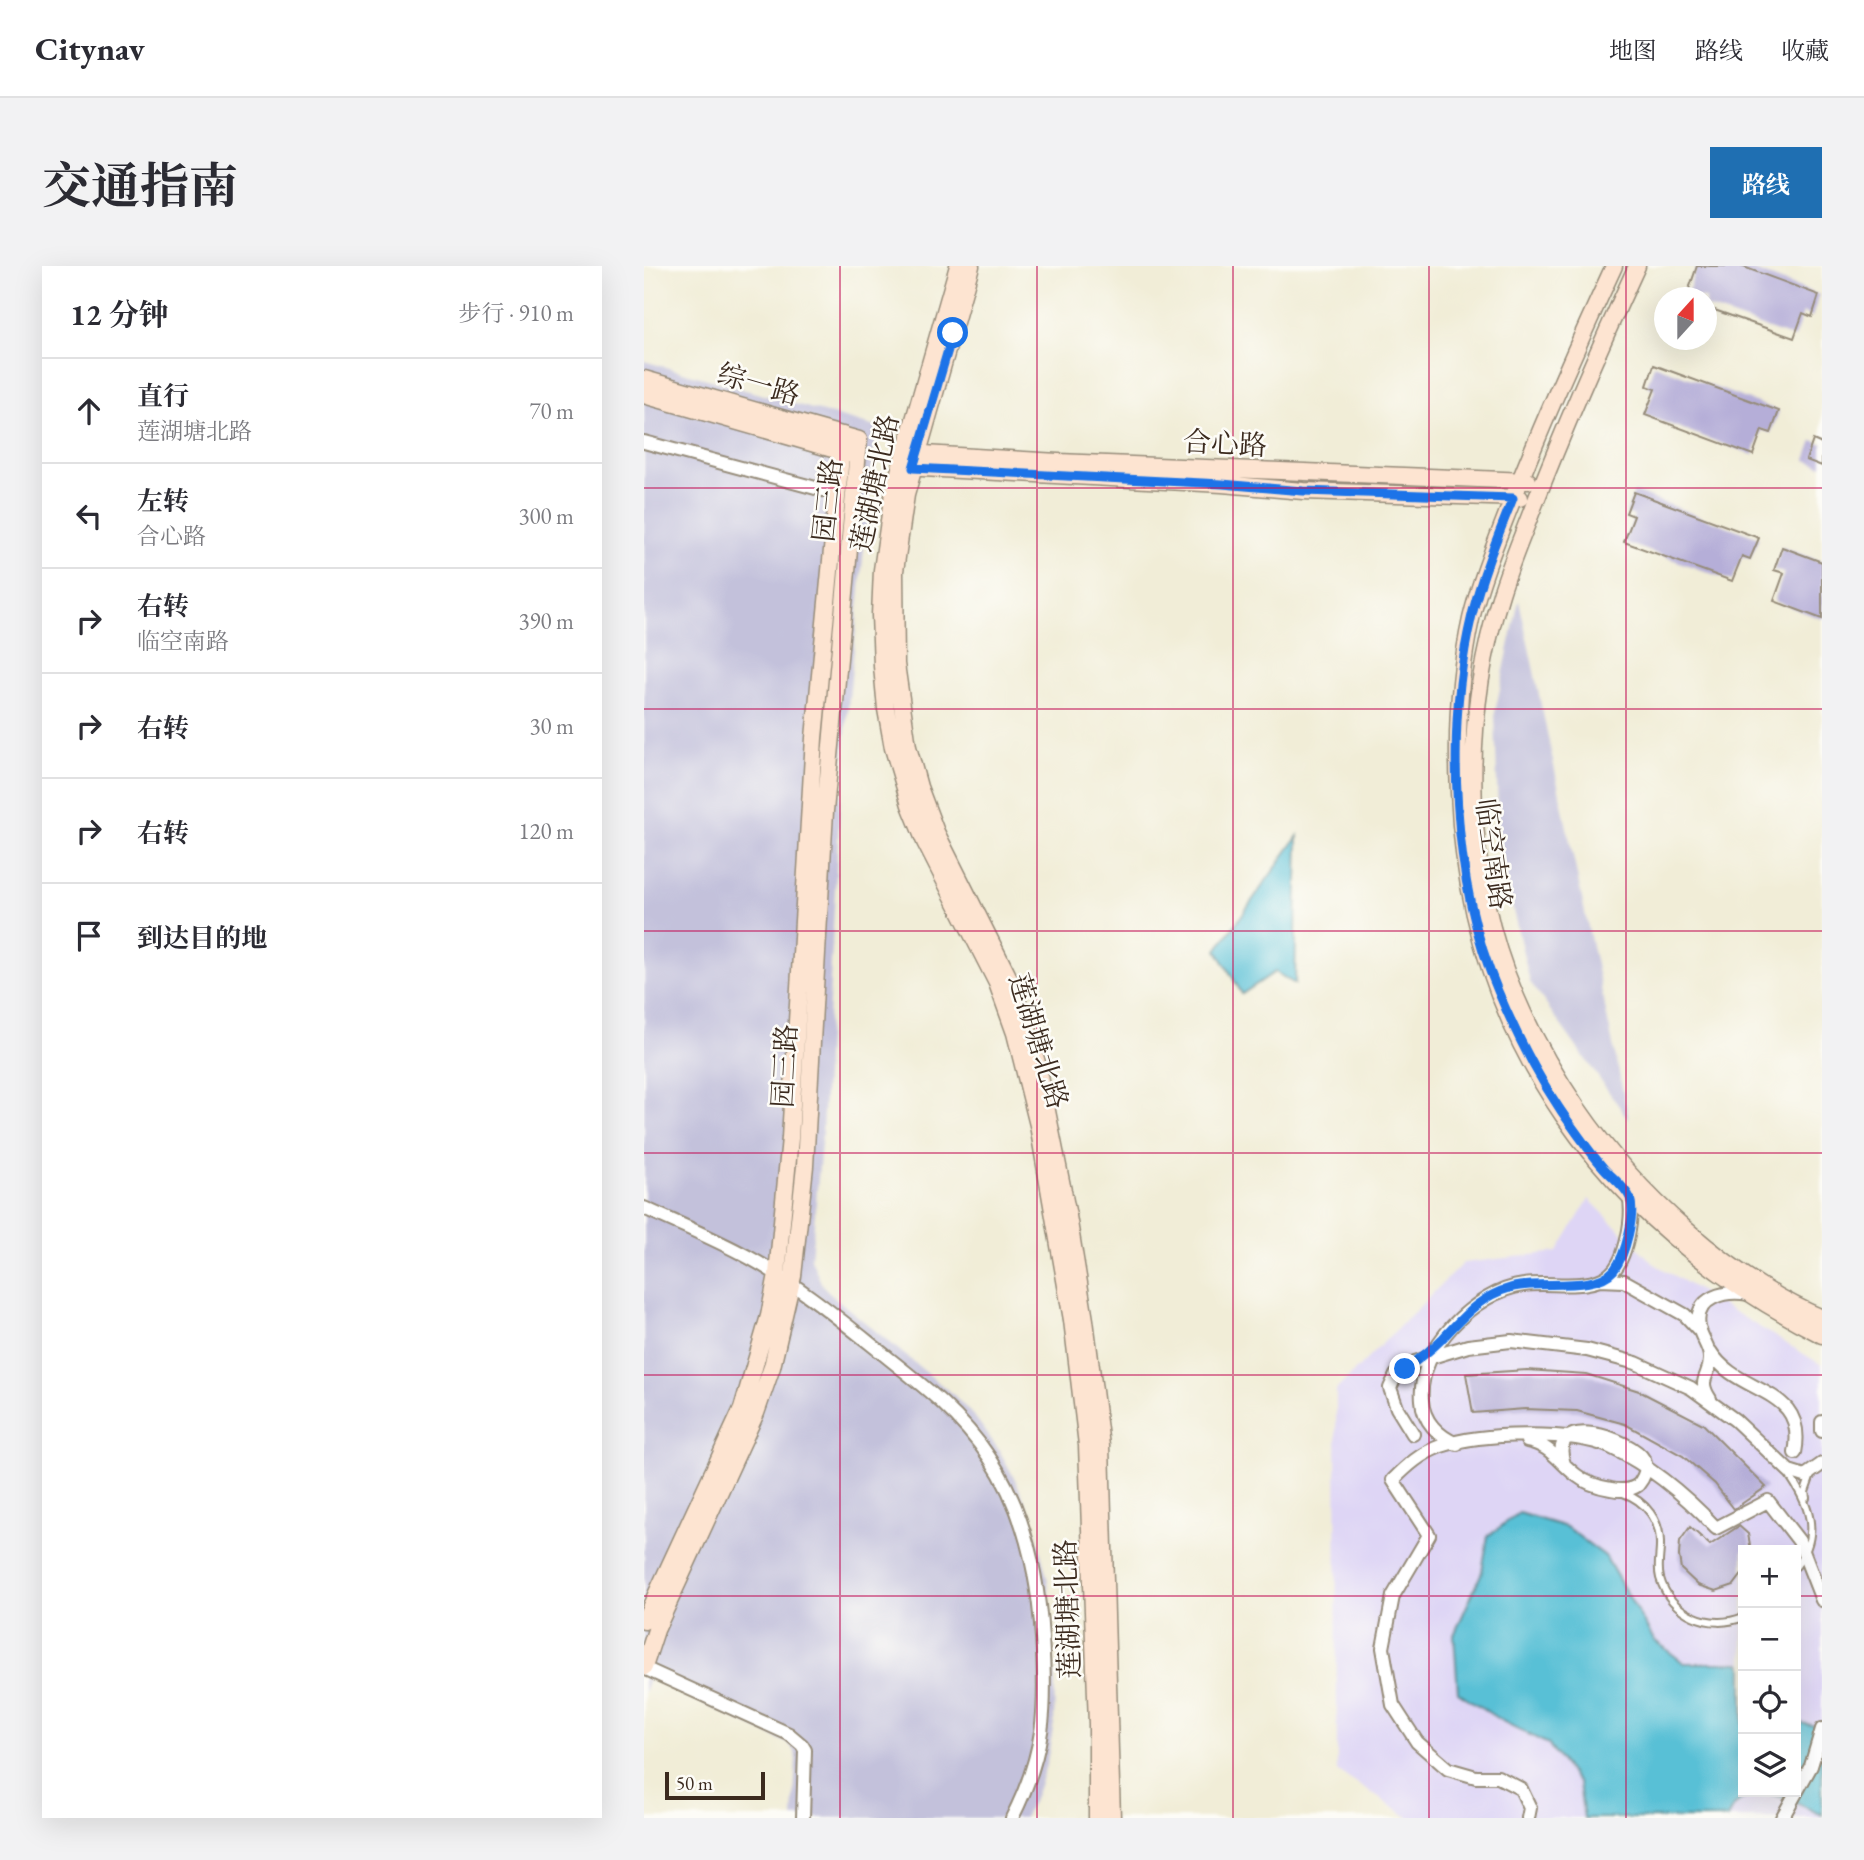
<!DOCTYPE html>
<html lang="zh">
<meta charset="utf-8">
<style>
:root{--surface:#fff;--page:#f2f2f3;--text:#2b2b33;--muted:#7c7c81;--line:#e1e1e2;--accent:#1f6fb2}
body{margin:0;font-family:"EB Garamond","Noto Serif SC",serif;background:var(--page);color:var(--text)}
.controls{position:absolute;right:21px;bottom:21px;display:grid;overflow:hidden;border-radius:0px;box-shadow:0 7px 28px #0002}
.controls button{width:63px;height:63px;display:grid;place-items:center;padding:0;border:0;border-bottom:2px solid var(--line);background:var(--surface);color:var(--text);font:35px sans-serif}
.compass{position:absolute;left:1010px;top:21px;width:63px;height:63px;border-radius:50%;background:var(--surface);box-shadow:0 7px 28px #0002;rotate:21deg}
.scale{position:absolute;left:21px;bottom:18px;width:100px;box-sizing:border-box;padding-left:7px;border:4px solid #3b2a1e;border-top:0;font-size:19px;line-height:24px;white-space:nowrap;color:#3b2a1e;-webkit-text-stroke:5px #fdfcf7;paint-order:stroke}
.stop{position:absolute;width:21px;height:21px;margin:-16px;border:5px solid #1a73e8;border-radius:50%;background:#fff}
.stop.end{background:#1a73e8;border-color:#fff;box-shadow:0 2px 7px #0008}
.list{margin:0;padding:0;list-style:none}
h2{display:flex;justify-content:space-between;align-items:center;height:91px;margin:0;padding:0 28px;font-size:30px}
h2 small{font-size:23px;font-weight:400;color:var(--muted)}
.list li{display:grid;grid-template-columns:46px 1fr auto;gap:21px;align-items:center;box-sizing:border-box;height:105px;padding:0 28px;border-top:2px solid var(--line)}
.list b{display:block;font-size:26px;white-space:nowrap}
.list p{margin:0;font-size:23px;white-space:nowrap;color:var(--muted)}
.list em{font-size:23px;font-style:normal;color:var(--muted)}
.icon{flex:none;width:38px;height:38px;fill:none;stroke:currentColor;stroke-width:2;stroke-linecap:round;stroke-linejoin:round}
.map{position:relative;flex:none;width:1178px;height:1552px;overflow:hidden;border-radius:0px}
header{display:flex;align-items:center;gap:42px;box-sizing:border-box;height:98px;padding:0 35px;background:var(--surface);border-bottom:2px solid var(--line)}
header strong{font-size:33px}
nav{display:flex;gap:38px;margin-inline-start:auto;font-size:24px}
.intro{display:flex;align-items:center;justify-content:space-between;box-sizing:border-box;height:168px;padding:0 42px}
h1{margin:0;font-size:49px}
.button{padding:18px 32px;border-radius:0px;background:var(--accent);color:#fff;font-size:24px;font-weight:700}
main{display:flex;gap:42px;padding:0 42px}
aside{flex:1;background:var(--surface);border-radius:0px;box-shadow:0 7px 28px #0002}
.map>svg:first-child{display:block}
</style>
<header>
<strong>Citynav</strong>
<nav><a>地图</a><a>路线</a><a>收藏</a></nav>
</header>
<div class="intro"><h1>交通指南</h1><a class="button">路线</a></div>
<main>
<aside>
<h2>12 分钟<small>步行 · 910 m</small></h2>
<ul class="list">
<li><svg class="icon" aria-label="ahead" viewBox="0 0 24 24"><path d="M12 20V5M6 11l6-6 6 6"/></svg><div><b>直行</b><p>莲湖塘北路</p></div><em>70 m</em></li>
<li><svg class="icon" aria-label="left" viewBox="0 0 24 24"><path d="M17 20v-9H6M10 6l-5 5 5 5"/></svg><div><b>左转</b><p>合心路</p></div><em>300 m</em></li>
<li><svg class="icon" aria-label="right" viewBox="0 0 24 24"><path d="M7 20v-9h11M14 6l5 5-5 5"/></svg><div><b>右转</b><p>临空南路</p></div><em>390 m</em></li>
<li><svg class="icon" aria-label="right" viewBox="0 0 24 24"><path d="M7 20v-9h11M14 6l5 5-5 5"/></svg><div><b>右转</b></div><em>30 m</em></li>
<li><svg class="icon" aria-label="right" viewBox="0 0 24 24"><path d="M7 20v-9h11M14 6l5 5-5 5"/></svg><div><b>右转</b></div><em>120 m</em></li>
<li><svg class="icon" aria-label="arrive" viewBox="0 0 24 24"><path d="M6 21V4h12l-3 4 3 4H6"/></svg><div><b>到达目的地</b></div></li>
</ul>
</aside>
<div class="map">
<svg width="1178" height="1552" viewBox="0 0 1178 1552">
<rect width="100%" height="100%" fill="#fdfcf7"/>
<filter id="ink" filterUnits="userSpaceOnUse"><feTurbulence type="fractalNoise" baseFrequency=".0143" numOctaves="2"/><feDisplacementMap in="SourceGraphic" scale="14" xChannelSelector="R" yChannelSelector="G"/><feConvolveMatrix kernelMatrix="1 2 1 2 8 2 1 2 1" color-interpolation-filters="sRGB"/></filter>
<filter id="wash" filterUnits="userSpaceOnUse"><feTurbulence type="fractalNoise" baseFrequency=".00686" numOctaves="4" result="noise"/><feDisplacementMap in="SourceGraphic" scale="28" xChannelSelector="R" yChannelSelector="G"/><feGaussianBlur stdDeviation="1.57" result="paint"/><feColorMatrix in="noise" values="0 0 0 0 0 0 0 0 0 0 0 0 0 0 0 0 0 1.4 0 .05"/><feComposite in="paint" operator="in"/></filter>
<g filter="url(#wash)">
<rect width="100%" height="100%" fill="#f1edd7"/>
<!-- built -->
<path fill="#ded5f5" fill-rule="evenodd" d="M945,933L1009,997L1178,1099V1552H766L693,1505L692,1124L819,997L913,986ZM1099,1284H1152V1526H1099Z"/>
<!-- industrial -->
<path fill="#c3c1db" d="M0,95L235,162L230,182L197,512L178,866L167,993L178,1019L190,1031L311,1130L333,1154L355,1184L372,1215L387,1249L404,1315L411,1413L410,1457L403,1496L392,1528L380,1552H149L152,1494L151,1485L145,1478L5,1412L0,1427Z
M875,334L937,628L985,854L886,716L855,585L851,446Z"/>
<!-- water -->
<path fill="#59c0d6" stroke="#4a757a" stroke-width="2" d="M654,570L651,718L631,706L598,728L573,684Z
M875,1247L922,1261L961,1290L1010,1374L1040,1397H1097L1099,1402V1526H1152V1456L1178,1461V1549C1145,1534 1105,1508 1083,1552H940L935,1518L904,1478L856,1454L814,1426L810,1369L838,1306L844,1270Z"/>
<g id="blocks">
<!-- building -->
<path fill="#b5aed8" d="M1053,0H1097L1175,29L1168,51L1159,47L1150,72L1062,41V32H1042Z
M1010,99L1135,145L1127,167L1118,164L1109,189L1001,149L1011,123L1003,120Z
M1169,174L1178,178V200L1162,194Z
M990,226L1115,272L1106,293L1098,290L1088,315L980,276L990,250L982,247Z
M1138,281L1178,296V353L1130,335L1140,307L1130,304Z
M883,1104L942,1108L995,1125L1059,1158L1122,1221L1090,1243L1071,1218L1039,1190L981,1158L933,1145L881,1143L829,1147L822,1108Z
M1095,1260L1104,1268L1107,1284H1099V1307L1090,1319L1072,1325L1054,1319L1037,1303L1035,1290L1036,1275L1046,1261L1066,1279Z"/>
</g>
</g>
<g filter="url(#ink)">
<use href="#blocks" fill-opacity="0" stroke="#968c7a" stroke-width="2"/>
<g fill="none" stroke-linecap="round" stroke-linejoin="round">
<!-- lane casing -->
<g stroke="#968c7a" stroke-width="10">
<path id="lane" d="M1143,1206C1165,1237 1178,1268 1152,1300
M979,1227C1002,1235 1017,1255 1016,1280C1016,1291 1013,1301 1016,1312C1026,1348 1067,1365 1099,1351
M1162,1232L1161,1226L1167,1209"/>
</g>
<!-- street casing -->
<g stroke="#968c7a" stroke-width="16">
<path id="street" d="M0,176L194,228
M0,942C35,958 72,973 106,992C155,1019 199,1056 243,1091C281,1121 318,1150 345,1191C381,1244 394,1309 398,1372C403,1443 401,1487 368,1552
M956,1014L980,1015L1041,1049L1055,1064
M1066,1085C1094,1131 1164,1119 1151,1187
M1066,1133C1052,1112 1067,1111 1066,1092C1066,1081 1057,1072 1055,1061C1049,1031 1082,1024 1104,1028
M1178,1156V1165
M769,1168L753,1142L746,1122L752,1109L771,1096L824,1080L867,1075L943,1084L992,1097L1047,1122L1091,1154L1145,1205L1161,1210L1178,1198
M883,1175C906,1179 914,1195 932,1209C942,1217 954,1221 967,1223C977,1225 986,1225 994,1219C999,1213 1004,1203 1000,1194C988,1172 902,1145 920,1198
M813,1178C794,1170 779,1155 778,1134C773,1083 831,1025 880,1019C906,1015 943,1025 965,1009C983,995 990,949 985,929
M0,1402L145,1468L158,1479L161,1484L159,1552
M884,1552L886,1542L877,1523L854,1511H832L804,1503L773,1476L749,1439L739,1382L749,1330L785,1269L749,1214C763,1200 777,1187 797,1180C836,1167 928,1164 966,1181C1007,1200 1042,1230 1072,1262L1124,1235L1155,1275L1178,1334
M1138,1552L1167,1500L1178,1463"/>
</g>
<!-- secondary casing -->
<g stroke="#968c7a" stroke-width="19">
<path id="secondary" d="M314,0L249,227L238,304L236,349L238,400L242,443L249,482L266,539L281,576L353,717L371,767L394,859L428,1054L443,1179L453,1458V1552
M327,0L262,229L251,305L252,398L264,481L275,521L292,566L363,708L384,762L395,805L424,950L441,1054L457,1180L468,1552
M970,0C934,78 899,155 868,235C853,274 837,312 827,353C814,411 812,467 815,527C825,774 961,958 1178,1069
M993,0C956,80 921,160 889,242C878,271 866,299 857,328C817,454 819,609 872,731C889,771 910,808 934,843C990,925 1086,1014 1178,1052
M0,113L215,174L181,545L161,900L149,1010L128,1101L112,1147L12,1364L0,1401
M0,129L206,188
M263,187L414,196L884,215
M259,201L578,218L659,225L876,232
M0,1355L98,1143L125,1050L133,1008L146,872L170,472L199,169"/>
</g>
<!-- lane -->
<use href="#lane" stroke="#fff" stroke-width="6"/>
<!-- street -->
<use href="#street" stroke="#fff" stroke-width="12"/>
<!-- secondary -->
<use href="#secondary" stroke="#fde4d1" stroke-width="16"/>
</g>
</g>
<g fill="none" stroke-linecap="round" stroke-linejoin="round" filter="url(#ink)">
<!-- route -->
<path stroke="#1a73e8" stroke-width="9" d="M309,67L269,202L578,218L659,225L869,232C854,270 838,308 828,349C801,461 808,618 854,725C875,775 899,822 932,866C940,877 948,889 958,900C966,910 981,920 986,932C992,949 981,990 970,1004C950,1027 894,1013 866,1022C836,1030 819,1051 798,1073C787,1084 774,1094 761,1103"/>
</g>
<!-- grid -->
<path fill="none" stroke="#c2185b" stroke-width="2" stroke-opacity="0.55" d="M196,0V1552M393,0V1552M589,0V1552M785,0V1552M982,0V1552M0,222H1178M0,443H1178M0,665H1178M0,887H1178M0,1109H1178M0,1330H1099M1152,1330H1178"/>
<g text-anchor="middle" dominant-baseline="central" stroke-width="5" stroke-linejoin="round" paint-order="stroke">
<!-- street labels -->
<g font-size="28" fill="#3b2a1e" stroke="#fdfcf7">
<text transform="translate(115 118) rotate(16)">综一路</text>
<text transform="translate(581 177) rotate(3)">合心路</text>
<text transform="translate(230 217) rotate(-78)">莲湖塘北路</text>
<text transform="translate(183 234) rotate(-84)">园三路</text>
<text transform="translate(850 588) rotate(82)">临空南路</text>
<text transform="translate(395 775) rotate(73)">莲湖塘北路</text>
<text transform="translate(140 800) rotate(-87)">园三路</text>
<text transform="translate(423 1343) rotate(-92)">莲湖塘北路</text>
</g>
</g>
</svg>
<div class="controls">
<button>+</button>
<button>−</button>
<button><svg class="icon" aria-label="locate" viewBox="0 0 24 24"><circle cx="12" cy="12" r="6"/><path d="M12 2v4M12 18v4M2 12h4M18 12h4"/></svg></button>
<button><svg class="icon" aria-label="layers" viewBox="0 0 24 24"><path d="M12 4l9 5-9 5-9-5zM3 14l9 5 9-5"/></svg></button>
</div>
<svg class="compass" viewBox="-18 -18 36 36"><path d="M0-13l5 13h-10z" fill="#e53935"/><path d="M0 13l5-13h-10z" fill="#7c7c81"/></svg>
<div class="scale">50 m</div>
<div class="stop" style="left:309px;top:67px"></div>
<div class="stop end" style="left:761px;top:1103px"></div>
</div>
</main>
